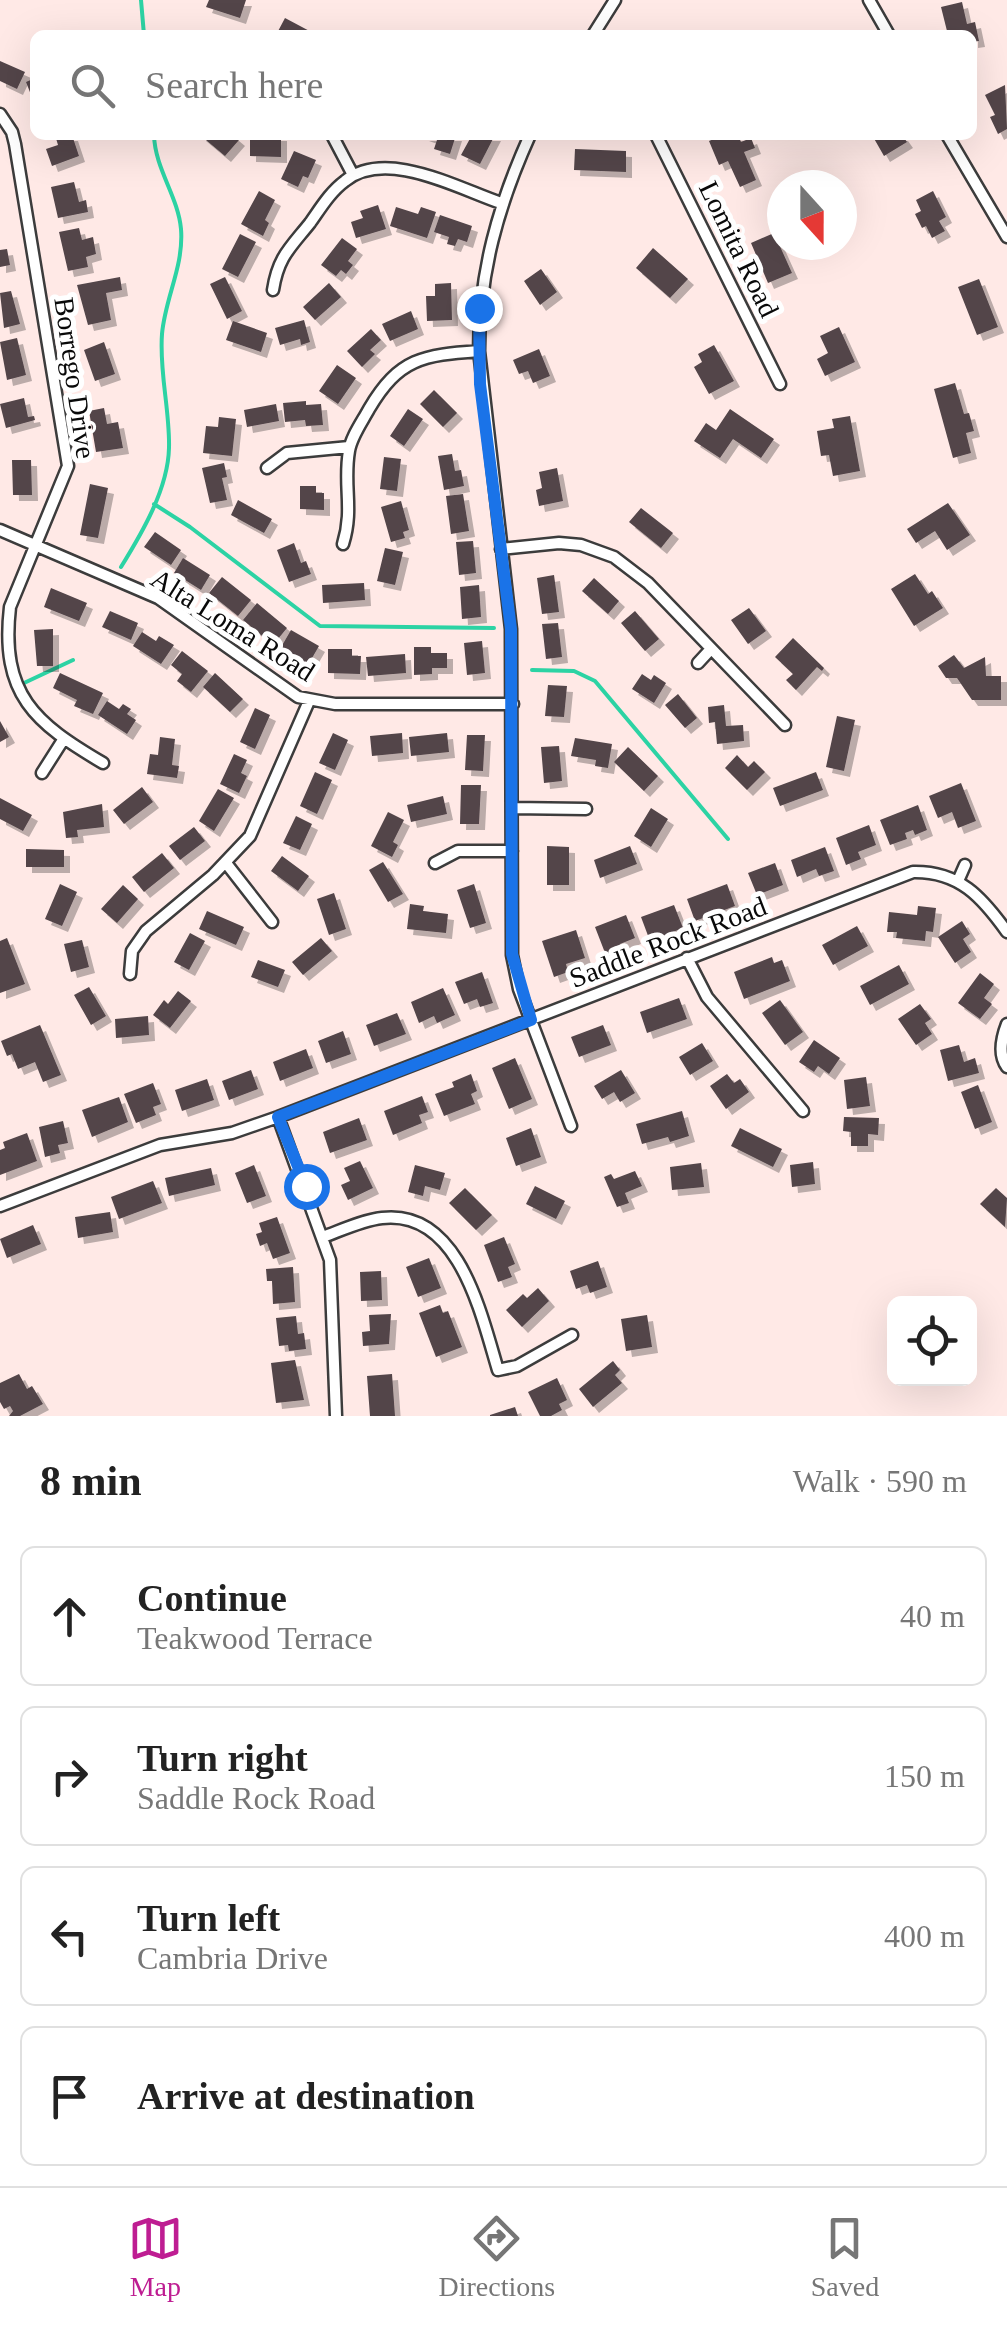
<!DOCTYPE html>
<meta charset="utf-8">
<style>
:root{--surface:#fff;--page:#f2f2f2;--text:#222;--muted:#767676;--line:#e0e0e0;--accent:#be1d92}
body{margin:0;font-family:Georgia,serif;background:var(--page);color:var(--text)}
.controls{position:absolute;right:30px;bottom:30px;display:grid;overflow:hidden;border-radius:15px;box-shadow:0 10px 40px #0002}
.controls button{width:90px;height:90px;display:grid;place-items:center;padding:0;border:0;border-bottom:2px solid var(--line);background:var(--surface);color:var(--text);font:50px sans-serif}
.compass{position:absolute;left:767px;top:170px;width:90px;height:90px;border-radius:50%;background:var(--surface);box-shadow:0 10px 40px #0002;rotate:159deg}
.stop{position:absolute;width:30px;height:30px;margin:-22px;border:8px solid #1a73e8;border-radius:50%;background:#fff}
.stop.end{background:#1a73e8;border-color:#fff;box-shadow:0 2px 10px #0008}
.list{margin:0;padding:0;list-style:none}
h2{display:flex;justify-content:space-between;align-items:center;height:130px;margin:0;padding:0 40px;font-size:42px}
h2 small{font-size:32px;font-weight:400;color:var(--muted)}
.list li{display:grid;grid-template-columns:65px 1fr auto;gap:30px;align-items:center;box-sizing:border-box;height:140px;margin:0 20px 20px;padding:0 20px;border:2px solid var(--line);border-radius:15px}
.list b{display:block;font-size:38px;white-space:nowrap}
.list p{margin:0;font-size:32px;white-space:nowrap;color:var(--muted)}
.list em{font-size:32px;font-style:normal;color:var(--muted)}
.icon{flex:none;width:55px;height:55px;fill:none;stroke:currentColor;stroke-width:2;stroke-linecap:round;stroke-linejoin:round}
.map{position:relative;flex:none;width:1007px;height:1416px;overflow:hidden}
.search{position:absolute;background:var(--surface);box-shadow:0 10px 40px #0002;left:30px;right:30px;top:30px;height:110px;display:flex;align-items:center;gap:25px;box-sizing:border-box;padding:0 35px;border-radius:15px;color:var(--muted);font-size:38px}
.sheet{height:770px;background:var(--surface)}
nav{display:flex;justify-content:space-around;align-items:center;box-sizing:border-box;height:140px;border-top:2px solid var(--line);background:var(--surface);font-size:28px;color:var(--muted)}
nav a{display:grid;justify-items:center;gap:5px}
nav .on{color:var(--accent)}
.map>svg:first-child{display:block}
</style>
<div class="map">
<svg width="1007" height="1416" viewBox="0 0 1007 1416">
<defs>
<filter id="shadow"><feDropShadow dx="6" dy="6" stdDeviation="0" flood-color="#0004"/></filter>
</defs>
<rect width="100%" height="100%" fill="#ffe9e6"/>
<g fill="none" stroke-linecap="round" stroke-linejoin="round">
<!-- stream -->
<path stroke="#2cd3a4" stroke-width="4" d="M141,0L144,35
M154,504L190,527L320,626L494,628
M121,567C142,533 168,489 169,448C170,410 159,372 162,334C165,298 184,266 181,229C178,196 155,169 154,135
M532,670L574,671L595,681L728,839
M24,683L73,660"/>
</g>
<!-- building -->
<path fill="#524549" filter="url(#shadow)" d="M209,0H246L240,18L206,7Z
M962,2L967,24L975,22L979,41L972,42V35H937L947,31L941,7Z
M285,18L317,35H276Z
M0,61L25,72L17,89L0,81Z
M35,78V105L26,82Z
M1005,85L1007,129L998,134L990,117L995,115L985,95Z
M55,135H72L79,156L52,166L46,149L58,145Z
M200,135H233L239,140L225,156Z
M250,135H281V157L250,156Z
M423,135H456L450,154L434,149L437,140Z
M472,135H495L480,164L461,155Z
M723,135H738L741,142L751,138L755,148L744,152L756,180L740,187L728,161L719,165L709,141Z
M872,135H902L907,142L884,156Z
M575,149L626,151V172L574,170Z
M294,151L316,160L308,178L303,176L298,187L281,179Z
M74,182L79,202L86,200L88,212L58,218L51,187Z
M259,191L275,200L265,220L269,223L263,236L241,224Z
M933,191L946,217L939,221L945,231L932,238L926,226L922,228L915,214L921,211L916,200Z
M378,205L386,229L356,238L351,222L363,218L360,211Z
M396,207L418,214L421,207L436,212L427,238L390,226Z
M440,215L472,226L467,242L458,239L455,246L447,244L449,237L434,232Z
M79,228L82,240L93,237L96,254L86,257L88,267L68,271L59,232Z
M774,233L792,273L768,283L751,243Z
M240,234L256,242L238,277L222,269Z
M342,238L357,249L348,261L353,265L346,274L341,270L336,276L321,265Z
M653,248L688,279L670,298L636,268Z
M7,249L10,265L0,267V250Z
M541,269L557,292L540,305L524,281Z
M120,277L122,290L106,293L111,320L88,325L77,285Z
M225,277L242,311L227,319L210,284Z
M979,279L998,327L977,335L958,287Z
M329,283L341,297L315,320L303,307Z
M451,283L452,320L427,321L426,296H435V284Z
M11,291L20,324L4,328L0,293Z
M411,311L418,329L390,341L382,324Z
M304,320L310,342L301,345L300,339L280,345L275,328Z
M233,321L267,333L261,352L226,340Z
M839,327L855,362L825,376L817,359L828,353L820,336Z
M371,329L381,340L370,350L375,354L362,367L347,351Z
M17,338L26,375L7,380L0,342Z
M104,342L115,374L95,381L84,350Z
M714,345L734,381L709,394L694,367L702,362L698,354Z
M539,349L550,376L533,383L528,371L519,374L513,360Z
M337,365L356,378L338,404L319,391Z
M955,383L964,414L969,413L974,431L966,433L971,453L953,458L934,389Z
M434,390L457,413L443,427L420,404Z
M24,398L28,417L34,416L35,420L6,428L0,404Z
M306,401V405L321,404L323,425L306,426L305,420L285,422L283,403Z
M276,404L279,421L247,427L244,410Z
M104,408L107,424L118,422L123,448L96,452L89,411Z
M408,409L423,419L404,446L390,436Z
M730,409L774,439L761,458L733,439L720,458L694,441L706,423L716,430Z
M850,416L860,471L833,476L829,455L821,456L817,431L834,428L832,419Z
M219,417L236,419L232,456L203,453L206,426L218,427Z
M452,454L455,471L461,470L464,486L444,490L438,456Z
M384,457L401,459L397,491L380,489Z
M12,460H31L32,495H13Z
M224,463L227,477L222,478L227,500L210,503L202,468Z
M557,468L563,501L539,506L536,490L542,488L539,472Z
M90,484L108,488L98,538L80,535Z
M300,486H316V493H324V510L300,509Z
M463,494L469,531L451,534L446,496Z
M238,500L272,519L264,533L231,515Z
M401,501L409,530L403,532L405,538L391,542L381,507Z
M948,503L970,535L947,550L935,531L916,543L907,529Z
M641,508L673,533L661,548L629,522Z
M155,532L181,550L171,565L144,547Z
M473,541L476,573L459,575L456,542Z
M294,543L301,563L306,561L311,574L289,582L277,550Z
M385,548L403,552L395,585L377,581Z
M183,558L210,575L201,590L174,573Z
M915,574L928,594L932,591L943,608L914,626L891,589Z
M554,575L559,612L542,614L537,578Z
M222,577L251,600L238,616L209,593Z
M594,578L619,601L608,614L582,591Z
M364,583L365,600L323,603L322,585Z
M479,585L481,617L462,619L460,587Z
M51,588L87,603L79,621L44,607Z
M257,603L287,628L273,645L243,620Z
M749,608L766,631L748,644L731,620Z
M110,611L138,623L131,640L102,627Z
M635,611L659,639L645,651L621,623Z
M558,623L562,657L546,659L542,624Z
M53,629V666H37L34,630Z
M291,630L319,646L308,665L280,649Z
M142,632L156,641L159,636L174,645L161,664L133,646Z
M793,638L824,668L822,671L817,667L796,690L786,680L793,674L775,657Z
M482,641L485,673L467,675L464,643Z
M414,647H431V653H447V668H432V674L414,675Z
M328,649H352V656H361L360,674L328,673Z
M182,651L208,671L191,692L177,681L182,674L171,665Z
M405,654L406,673L368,676L366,657Z
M954,655L964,668L985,657L986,676H1001V700H972L957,678H946L938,666Z
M60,673L103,693L93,714L74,706L77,700L53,688Z
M215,673L243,699L230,712L203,687Z
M642,674L651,680L654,675L666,683L654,703L632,689Z
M548,685L567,686L564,717L545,716Z
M678,694L697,718L685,728L665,705Z
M107,701L119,709L123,704L131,709L127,714L136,720L127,734L98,715Z
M724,705L726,726L743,725L744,741L717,744L715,722L709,723L708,707Z
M255,708L270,715L255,749L240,742Z
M837,716L855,720L844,771L826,767Z
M0,721L9,737L0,742Z
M333,733L348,740L335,770L319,763Z
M402,733L403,753L372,756L370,736Z
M447,733L449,752L411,756L409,737Z
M467,735H485L483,771L465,770Z
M160,737L175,739L172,765L179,766L177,778L147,774L150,754L158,755Z
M575,738L612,744L608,768L595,766L596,760L571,756Z
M559,746L562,781L544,783L541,747Z
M628,747L658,776L644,791L614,762Z
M234,754L247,760L241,773L247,776L239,793L220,784Z
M737,755L748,767L754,761L765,772L747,790L725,768Z
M315,772L332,780L317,814L300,806Z
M816,772L823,790L780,806L773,788Z
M961,783L976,821L958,828L952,812L938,818L929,796Z
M461,785H481L479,824H460Z
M142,787L153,802L124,824L113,810Z
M218,789L234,798L214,831L199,821Z
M443,796L447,814L411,822L407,805Z
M0,798L32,815L23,831L0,819Z
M102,804L104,827L77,830L78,837L66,838L63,812Z
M918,805L927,830L915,835L913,830L905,833L907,839L890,845L880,820Z
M651,808L668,819L651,847L634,836Z
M388,812L404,820L393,842L398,845L392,857L371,846Z
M296,816L312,824L300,850L283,843Z
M869,825L876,845L858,852L861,859L846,865L836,838Z
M194,827L205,841L180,860L169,846Z
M547,846L569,847V885H547Z
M630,846L637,864L600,878L594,860Z
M825,847L834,871L819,876L816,869L797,877L791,860Z
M26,849L64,850V867H26Z
M162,853L174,868L144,892L132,877Z
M282,856L309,876L298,891L271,871Z
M383,862L403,894L388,902L369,870Z
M775,863L783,885L757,895L748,873Z
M60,884L77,892L62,926L45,919Z
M474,884L486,923L470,928L457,890Z
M727,884L735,906L695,921L687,899Z
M123,885L138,899L117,923L101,909Z
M334,893L346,929L329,935L317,899Z
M410,904L424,906L423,911L448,914L446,933L407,929Z
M674,905L683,928L650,941L641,917Z
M918,906L936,908L933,932L926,931L925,941L896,938L897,932H887L889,912L917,915Z
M207,911L244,927L236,945L199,929Z
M626,915L635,938L620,944L623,952L607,958L595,927Z
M962,921L970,934L963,939L971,952L955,963L938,937Z
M857,926L868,946L833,965L822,945Z
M576,930L585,958L566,964L568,972L554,977L542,941Z
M190,933L205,941L189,970L174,962Z
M7,938L25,984L0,993V941Z
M321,938L332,951L303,975L292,962Z
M82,940L89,967L71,972L64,944Z
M772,957L774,963L782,960L790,981L744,999L734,972Z
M258,960L285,970L278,987L251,977Z
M899,965L909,984L870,1005L860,986Z
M482,972L493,1003L480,1007L477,999L464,1004L455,982Z
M980,973L994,984L984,998L992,1004L980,1019L958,1003Z
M89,987L106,1016L91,1025L74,995Z
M443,988L455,1015L437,1023L434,1016L419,1023L411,1002Z
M178,991L191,1001L170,1028L153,1015L164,1000L168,1004Z
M679,998L687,1019L647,1033L640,1012Z
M780,1000L803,1032L785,1045L762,1013Z
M920,1004L931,1019L925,1023L932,1034L916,1045L898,1019Z
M397,1013L406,1034L374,1046L366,1025Z
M148,1016L149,1035L116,1038L115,1019Z
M40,1025L61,1075L43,1082L35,1062L18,1069L12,1054L7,1056L1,1041Z
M603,1025L611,1045L579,1057L571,1037Z
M343,1031L351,1054L326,1063L318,1041Z
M814,1040L840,1058L829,1074L818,1066L814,1072L799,1062Z
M702,1043L713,1061L690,1075L679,1057Z
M959,1045L964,1062L975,1058L979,1073L948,1081L940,1050Z
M306,1049L313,1068L280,1081L273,1062Z
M515,1058L532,1099L509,1109L492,1068Z
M251,1070L258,1089L229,1100L222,1081Z
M621,1070L635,1093L620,1102L614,1092L602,1099L594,1086Z
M471,1074L477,1091L471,1094L475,1104L444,1116L435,1094L454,1087L452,1082Z
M727,1074L734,1083L740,1079L749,1092L726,1109L710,1086Z
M866,1077L870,1106L847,1109L844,1080Z
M207,1079L214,1100L182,1111L175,1090Z
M153,1083L161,1104L153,1107L156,1115L136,1123L124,1094Z
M978,1085L992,1122L975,1129L961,1092Z
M422,1096L428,1112L419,1115L422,1123L393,1135L384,1111Z
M119,1097L128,1122L92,1137L82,1110Z
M682,1111L689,1136L670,1142L668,1137L642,1144L636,1124Z
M844,1117L879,1118L878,1135L868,1134V1146H851V1132L843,1131Z
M359,1118L367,1140L330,1153L323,1132Z
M63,1121L68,1143L58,1145L60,1153L45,1157L39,1127Z
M531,1128L541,1157L516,1166L506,1138Z
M740,1128L782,1149L773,1167L731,1146Z
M27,1133L37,1161L0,1175V1150L5,1148L3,1142Z
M360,1161L373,1188L348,1200L341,1185L350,1181L344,1168Z
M813,1162L815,1184L792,1187L790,1165Z
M701,1163L704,1187L672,1190L670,1167Z
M254,1165L266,1196L247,1203L235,1173Z
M415,1165L445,1173L440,1190L425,1186L423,1196L408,1192Z
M211,1168L215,1185L169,1196L165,1178Z
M635,1171L642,1186L625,1193L629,1203L617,1207L604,1177L611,1174L614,1179Z
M153,1181L162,1203L119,1219L111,1197Z
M535,1186L565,1201L556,1219L526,1204Z
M465,1188L492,1215L476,1230L449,1203Z
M996,1188L1007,1198L1005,1227L980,1204Z
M110,1212L113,1232L78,1238L75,1217Z
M277,1217L290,1253L273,1259L267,1243L260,1246L256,1234L262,1232L259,1223Z
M33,1225L41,1244L7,1258L0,1239Z
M504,1237L515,1264L508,1267L512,1277L498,1282L484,1245Z
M429,1258L441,1288L418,1297L406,1267Z
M598,1261L607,1287L590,1293L587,1285L576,1289L570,1271Z
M293,1267L295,1302L273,1304L272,1281H267L266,1269Z
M381,1271L382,1300L361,1301L360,1272Z
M538,1288L549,1301L522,1327L506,1310L523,1294L527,1298Z
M440,1305L443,1313L448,1311L462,1347L436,1357L419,1313Z
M391,1314L389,1344L363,1346L362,1332L370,1331L369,1315Z
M647,1315L652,1347L626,1351L621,1319Z
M296,1316L298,1334L304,1333L306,1349L289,1351L288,1345L279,1346L276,1318Z
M295,1360L304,1400L276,1403L271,1363Z
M613,1361L620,1370L615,1375L622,1383L593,1407L579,1389Z
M19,1374L27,1389L32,1386L43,1404L20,1416H9L13,1411L10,1406L4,1409L0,1402V1383Z
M392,1374L395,1416H370L367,1376Z
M557,1378L567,1400L559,1404L562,1410L551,1416H540L528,1392Z
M515,1407L518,1416H490V1415Z"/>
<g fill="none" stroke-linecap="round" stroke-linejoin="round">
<!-- street casing -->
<g stroke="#3c3c3c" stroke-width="15">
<path id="street" d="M869,0L889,35
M593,35L615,0
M0,114L12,132L15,144L68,466L10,607C0,695 35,723 103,763
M332,135L353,175
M530,135C498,206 479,273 479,351L511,629L512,955L519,989L571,1126
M656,135L780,384
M947,135L1007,237
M273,290C278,257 290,248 310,223C320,209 330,192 345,181C386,148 457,188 501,203
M267,468L287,453L349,447
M0,530L158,598L298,697L335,704H513
M343,544C354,509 343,485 349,451C351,437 362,422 369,409C399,358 423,355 479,351
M501,549L559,543L581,545L614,557L648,583L785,725
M698,663L710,650
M42,773L63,740
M512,808L586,809
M226,863L272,922
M435,863L458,851H512
M958,881L965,865
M687,958L707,997L803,1111
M130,974L132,951L146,931L213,875L250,836L309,701
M1007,1024C1002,1037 998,1055 1007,1067
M278,1117L330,1260L336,1416
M0,1206L160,1145L232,1133L278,1117L913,872C959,871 982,897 1007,932
M323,1237C342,1230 363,1220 382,1218C459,1209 481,1314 498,1370L517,1366L572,1335"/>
</g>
<!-- street -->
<use href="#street" stroke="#fff" stroke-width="10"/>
</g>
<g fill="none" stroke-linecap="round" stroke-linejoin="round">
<!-- route -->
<path stroke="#1a73e8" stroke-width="12" d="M306,1186L278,1117L531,1020L512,954L511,629L480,384L479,308"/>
</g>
<g text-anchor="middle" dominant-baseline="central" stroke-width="10" stroke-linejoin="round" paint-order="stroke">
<!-- street labels -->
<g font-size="28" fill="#090909" stroke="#fff">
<text transform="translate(739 249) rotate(64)">Lomita Road</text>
<text transform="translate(75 378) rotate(82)">Borrego Drive</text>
<text transform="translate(233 625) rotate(32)">Alta Loma Road</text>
<text transform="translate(668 942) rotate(-21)">Saddle Rock Road</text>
</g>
</g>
</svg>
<div class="controls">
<button><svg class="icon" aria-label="locate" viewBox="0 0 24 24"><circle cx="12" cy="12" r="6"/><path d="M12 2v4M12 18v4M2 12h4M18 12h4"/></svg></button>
</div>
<svg class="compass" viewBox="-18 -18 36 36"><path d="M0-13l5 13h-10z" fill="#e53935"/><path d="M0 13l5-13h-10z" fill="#767676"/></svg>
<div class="stop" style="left:306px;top:1186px"></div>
<div class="stop end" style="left:479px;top:308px"></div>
<div class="search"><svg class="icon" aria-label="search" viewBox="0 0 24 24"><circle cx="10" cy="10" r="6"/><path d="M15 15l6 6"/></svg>Search here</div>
</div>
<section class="sheet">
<h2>8 min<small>Walk · 590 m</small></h2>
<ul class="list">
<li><svg class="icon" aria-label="ahead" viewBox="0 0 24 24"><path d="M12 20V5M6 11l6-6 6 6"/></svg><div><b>Continue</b><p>Teakwood Terrace</p></div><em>40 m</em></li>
<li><svg class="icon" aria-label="right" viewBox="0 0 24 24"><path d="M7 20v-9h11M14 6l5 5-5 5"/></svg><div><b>Turn right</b><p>Saddle Rock Road</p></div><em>150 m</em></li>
<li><svg class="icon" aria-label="left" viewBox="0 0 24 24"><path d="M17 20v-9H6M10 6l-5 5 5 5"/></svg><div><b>Turn left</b><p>Cambria Drive</p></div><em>400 m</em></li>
<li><svg class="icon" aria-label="arrive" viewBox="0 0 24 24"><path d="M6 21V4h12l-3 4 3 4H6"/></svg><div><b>Arrive at destination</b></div></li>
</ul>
</section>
<nav>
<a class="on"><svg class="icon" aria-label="map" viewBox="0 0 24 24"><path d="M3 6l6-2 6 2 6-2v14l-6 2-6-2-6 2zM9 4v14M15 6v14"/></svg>Map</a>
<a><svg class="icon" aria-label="directions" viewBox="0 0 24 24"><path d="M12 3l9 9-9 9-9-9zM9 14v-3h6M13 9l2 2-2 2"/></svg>Directions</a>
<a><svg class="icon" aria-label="saved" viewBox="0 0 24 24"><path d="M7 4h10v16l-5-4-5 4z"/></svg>Saved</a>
</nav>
